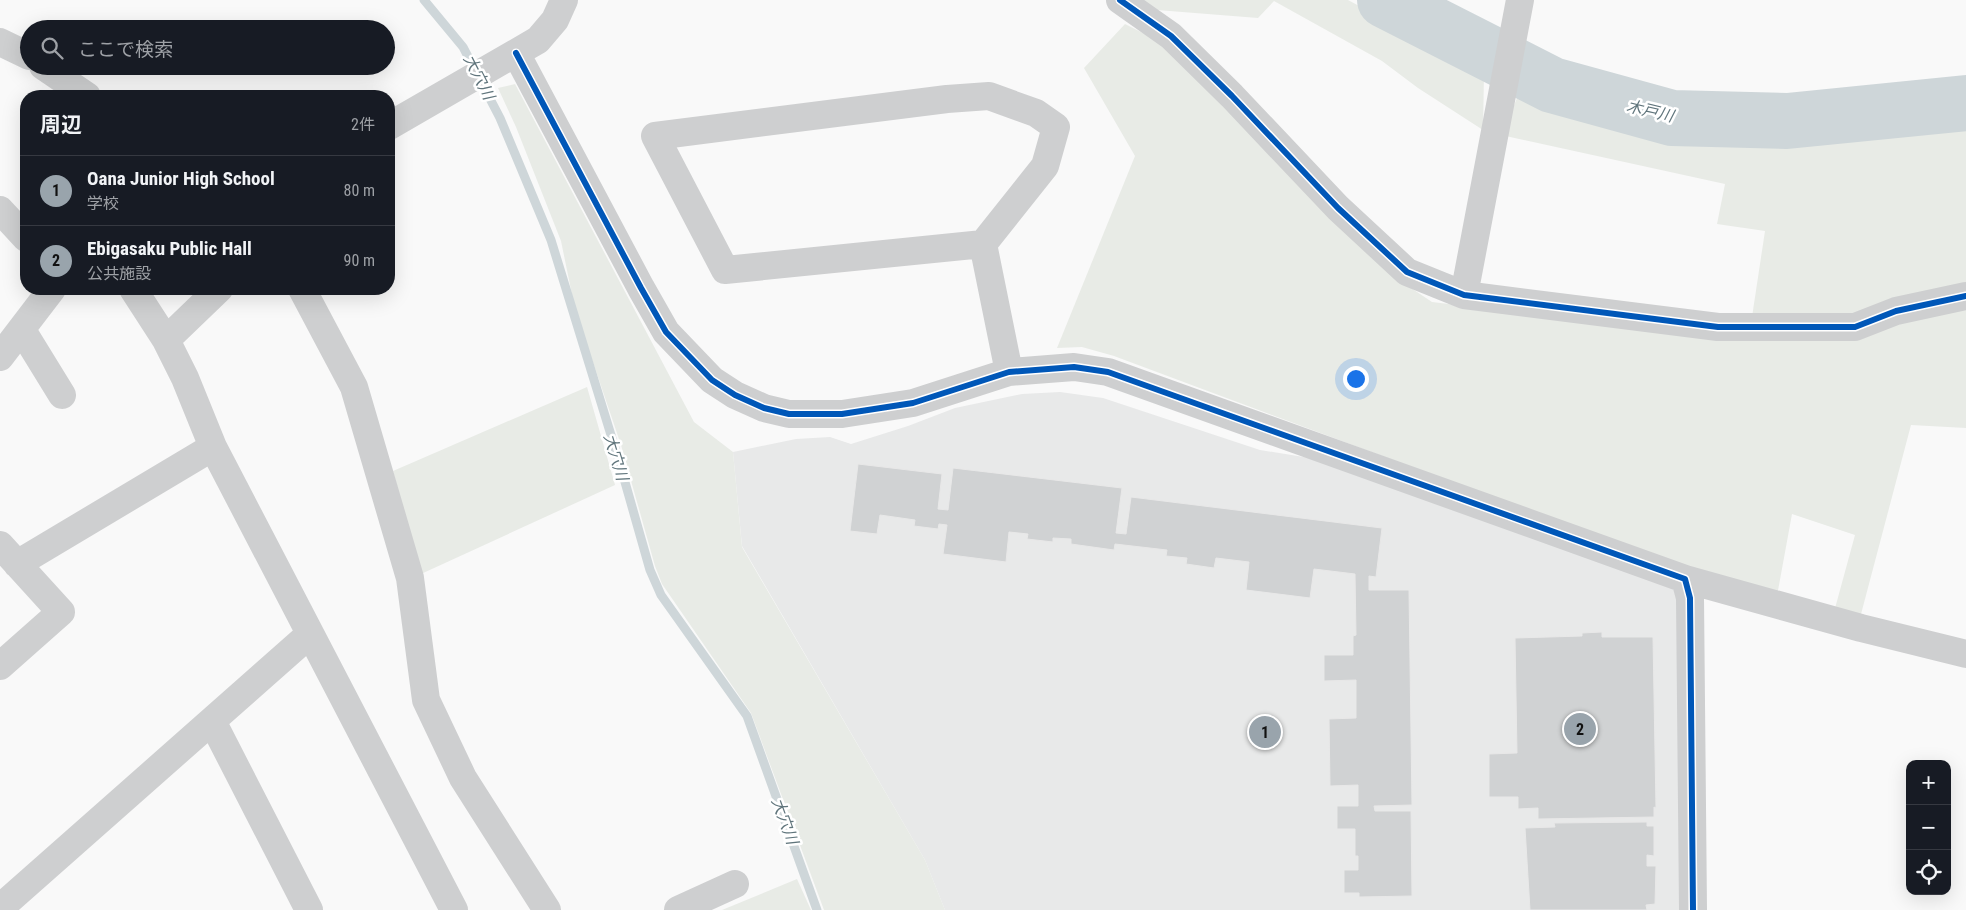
<!DOCTYPE html>
<html lang="ja">
<meta charset="utf-8">
<style>
:root{--surface:#171b24;--page:#242831;--text:#f1f3f6;--muted:#9ea1a6;--line:#363941;--accent:#99a4ac}
body{margin:0;font-family:"Roboto Condensed","Noto Sans JP",sans-serif;background:var(--page);color:var(--text)}
.controls{position:absolute;right:15px;bottom:15px;display:grid;overflow:hidden;border-radius:10px;box-shadow:0 5px 20px #0002}
.controls button{width:45px;height:45px;display:grid;place-items:center;padding:0;border:0;border-bottom:1px solid var(--line);background:var(--surface);color:var(--text);font:25px sans-serif}
.you{position:absolute;left:1355px;top:378px;width:18px;height:18px;margin:-12px;border:4px solid #fff;border-radius:50%;background:#1a73e8;box-shadow:0 0 0 8px #1a73e833}
.badge{display:grid;place-items:center;width:32px;height:32px;border-radius:50%;background:var(--accent);color:#111;font-size:16px;font-weight:700}
.pin{position:absolute;translate:-50% -50%;border:2px solid #fff;box-shadow:0 1px 5px #0006}
.list{margin:0;padding:0;list-style:none}
h2{display:flex;justify-content:space-between;align-items:center;height:65px;margin:0;padding:0 20px;font-size:21px}
h2 small{font-size:16px;font-weight:400;color:var(--muted)}
.list li{display:grid;grid-template-columns:32px 1fr auto;gap:15px;align-items:center;box-sizing:border-box;height:70px;padding:0 20px;border-top:1px solid var(--line)}
.list b{display:block;font-size:19px;white-space:nowrap}
.list p{margin:0;font-size:16px;white-space:nowrap;color:var(--muted)}
.list em{font-size:16px;font-style:normal;color:var(--muted)}
.icon{flex:none;width:28px;height:28px;fill:none;stroke:currentColor;stroke-width:2;stroke-linecap:round;stroke-linejoin:round}
.map{position:relative;flex:none;width:1966px;height:910px;overflow:hidden}
.search{position:absolute;background:var(--surface);box-shadow:0 5px 20px #0002;left:20px;top:20px;width:375px;height:55px;display:flex;align-items:center;gap:12px;box-sizing:border-box;padding:0 18px;border-radius:28px;color:var(--muted);font-size:19px}
.panel{position:absolute;background:var(--surface);box-shadow:0 5px 20px #0002;left:20px;top:90px;width:375px;height:205px;border-radius:20px}
.map>svg:first-child{display:block}
</style>
<div class="map">
<svg width="1966" height="910" viewBox="0 0 1966 910">
<rect width="100%" height="100%" fill="#f9f9f9"/>
<!-- built -->
<path fill="#e8e9e9" d="M1060,392L1103,398L1260,450L1316,459L1672,583L1678,605L1682,910H945L925,860L742,546L733,452L796,439L830,437L851,444L908,426L955,408L1022,394Z"/>
<!-- green -->
<path fill="#e8ebe6" d="M1140,0H1348L1484,73L1483,130L1418,88L1382,61L1274,1L1258,18L1157,10Z
M1125,24L1165,44L1399,280L1432,302L1717,336L1966,306V428L1911,425L1860,618L1834,612L1855,535L1792,514L1777,596L1672,564L1114,356L1082,347L1057,348L1135,156L1084,68Z
M515,84L694,422L733,452L742,547L925,860L945,910H824L751,713L662,584L655,566L621,445L575,309L561,241L516,127L498,88Z
M1521,89L1663,135L1750,134L1966,119V288L1852,318L1752,317L1765,231L1717,224L1725,184L1501,135Z
M587,387L615,485L421,574L393,471Z
M797,879L811,910H722Z"/>
<g fill="none" stroke-linecap="round" stroke-linejoin="round">
<!-- stream -->
<path stroke="#ced6d9" stroke-width="9" d="M424,0L463,47L500,118L551,240L619,461L650,570L661,595L747,716L817,910"/>
<!-- river -->
<path stroke="#ced6d9" stroke-width="56" d="M1385,0L1552,85L1672,118L1787,121L1966,103"/>
</g>
<!-- building -->
<path fill="#d0d2d3" stroke="#e8e8e8" d="M858,464L942,474L938,509L948,510L953,468L1122,488L1116,533L1126,534L1131,497L1382,528L1376,577L1369,576V590H1409L1412,805L1374,806L1375,811H1411L1412,896L1359,897V893H1344V870H1358V856H1355V829H1337V806H1358V785L1330,786L1329,719L1356,718V680L1324,681V655H1353V636L1356,635L1355,574L1314,569L1310,598L1246,590L1249,562L1216,558L1214,568L1186,564L1187,558L1166,556L1167,550L1115,544L1114,550L1071,544V539L1053,538V542L1027,539L1028,534L1009,532L1006,562L943,554L947,525L939,524L938,529L914,526L915,520L880,515L877,534L850,531Z
M1602,632V637H1653L1656,808L1654,807V817L1538,819V808L1518,809V797H1489V754L1517,753L1515,638L1582,636V633Z
M1647,822V826H1654V856L1647,855V866H1656L1655,904L1646,905L1647,910H1530L1525,828L1555,827L1554,823Z"/>
<g fill="none" stroke-linecap="round" stroke-linejoin="round">
<!-- street -->
<path stroke="#cecfd0" stroke-width="28" d="M1120,0L1171,36L1232,96L1338,208L1407,272L1464,295L1718,327H1855L1896,311L1966,296
M0,42L29,56
M516,53L641,288L666,332L712,380L735,395L764,408L789,414H842L913,403L1009,372L1074,367L1108,372L1685,579L1690,598L1693,910
M43,66L87,96
M389,126L538,40L555,20L564,0
M0,210L26,238
M983,244L725,270L655,136L947,99L989,96L1036,113L1056,127L1045,166L983,244L1009,372
M133,289L166,340L185,378L213,447L454,910
M302,289L354,387L410,578L426,700L463,778L547,910
M1464,295L1520,0
M22,330L62,395
M166,340L219,289
M0,357L52,289
M0,545L61,612L0,666
M17,564L213,447
M1685,579L1861,628L1966,654
M212,721L309,910
M0,908L310,634
M678,910L735,884"/>
<!-- cycleway casing -->
<g stroke="#fff" stroke-width="9">
<path id="cycleway" d="M1120,0L1171,36L1232,96L1338,208L1407,272L1464,295L1718,327H1855L1896,311L1966,296
M516,53L641,288L666,332L712,380L735,395L764,408L789,414H842L913,403L1009,372L1074,367L1108,372L1685,579L1690,598L1693,910"/>
</g>
<!-- cycleway -->
<use href="#cycleway" stroke="#0057b8" stroke-width="6"/>
</g>
<g text-anchor="middle" dominant-baseline="central" stroke-width="5" stroke-linejoin="round" paint-order="stroke">
<!-- water labels -->
<g font-size="16" font-style="italic" fill="#60757c" stroke="#fff">
<text transform="translate(479 77) rotate(63)">大穴川</text>
<text transform="translate(1650 111) rotate(13)">木戸川</text>
<text transform="translate(616 457) rotate(73)">大穴川</text>
<text transform="translate(785 821) rotate(70)">大穴川</text>
</g>
</g>
</svg>
<div class="controls">
<button>+</button>
<button>−</button>
<button><svg class="icon" aria-label="locate" viewBox="0 0 24 24"><circle cx="12" cy="12" r="6"/><path d="M12 2v4M12 18v4M2 12h4M18 12h4"/></svg></button>
</div>
<div class="you"></div>
<div class="pin badge" style="left:1265px;top:732px">1</div>
<div class="pin badge" style="left:1580px;top:729px">2</div>
<div class="search"><svg class="icon" aria-label="search" viewBox="0 0 24 24"><circle cx="10" cy="10" r="6"/><path d="M15 15l6 6"/></svg>ここで検索</div>
<section class="panel">
<h2>周辺<small>2件</small></h2>
<ul class="list">
<li><span class="badge">1</span><div><b>Oana Junior High School</b><p>学校</p></div><em>80 m</em></li>
<li><span class="badge">2</span><div><b>Ebigasaku Public Hall</b><p>公共施設</p></div><em>90 m</em></li>
</ul>
</section>
</div>
